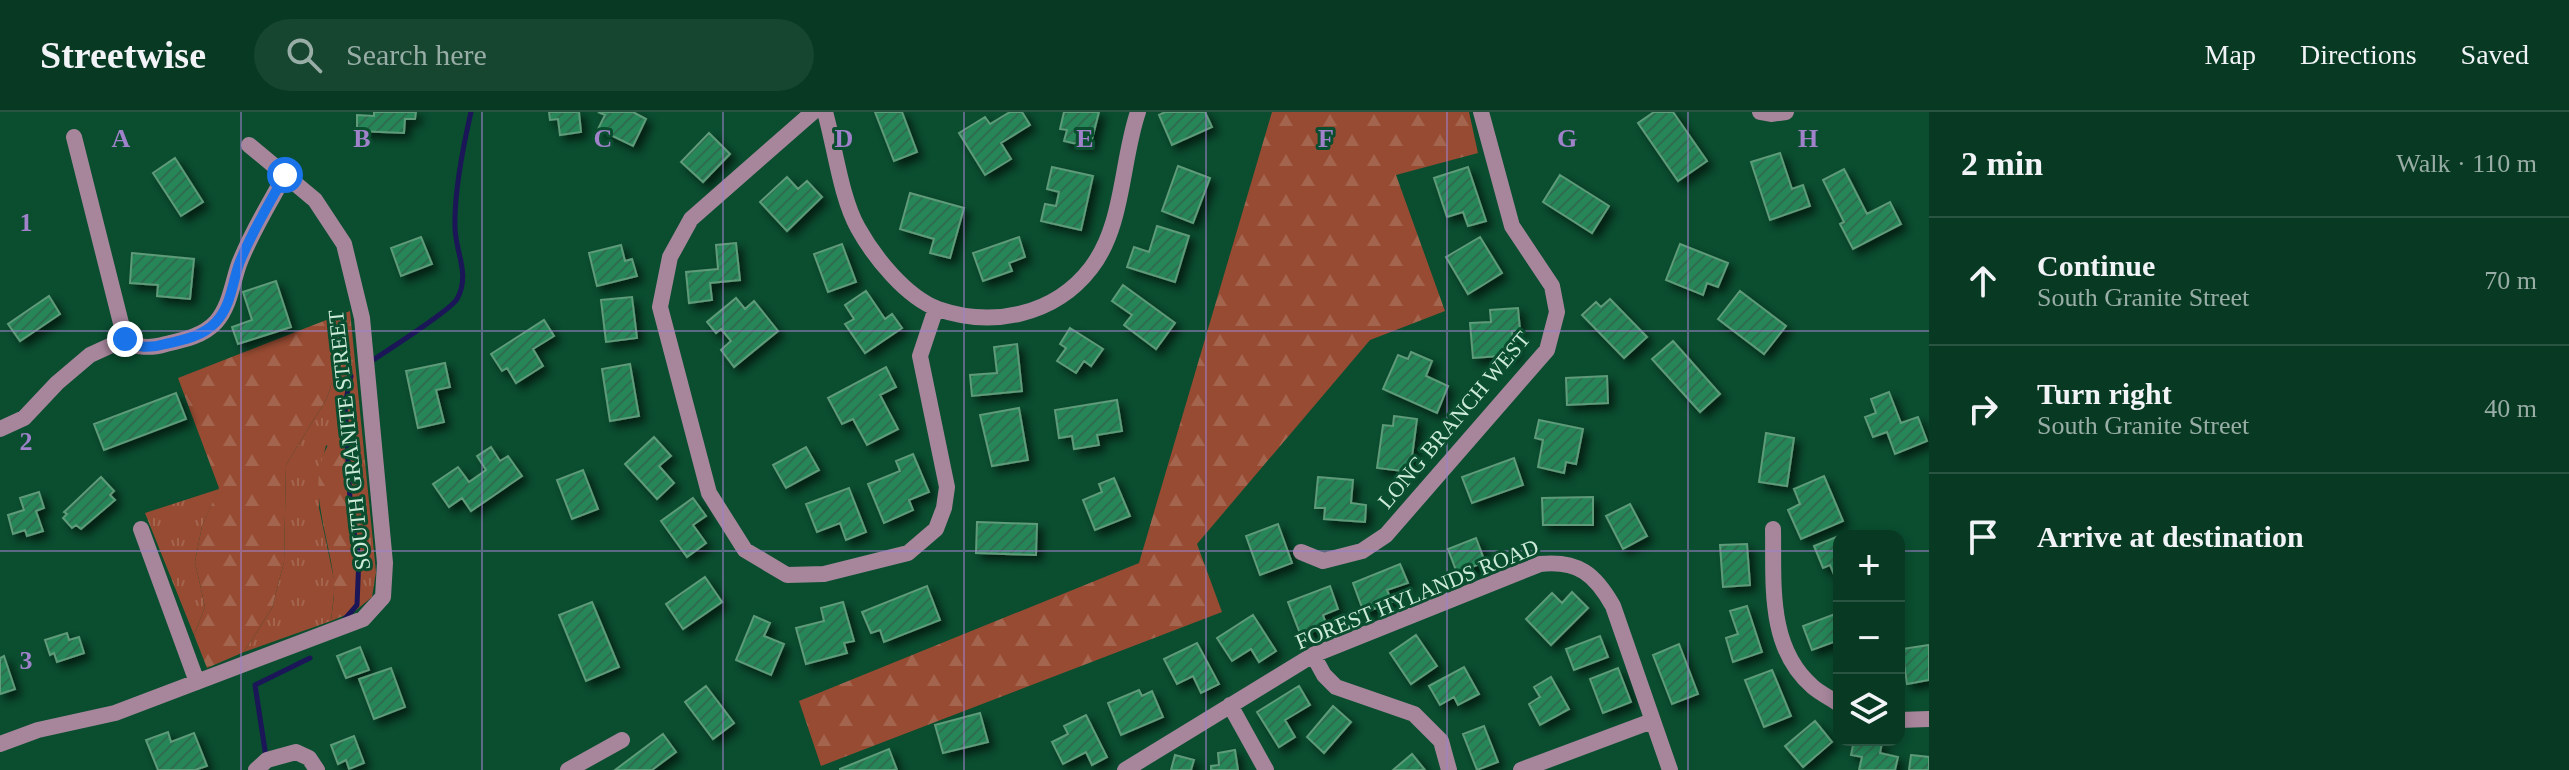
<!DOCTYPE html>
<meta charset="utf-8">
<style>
:root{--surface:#083a23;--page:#164530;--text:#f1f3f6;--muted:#98ada6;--line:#295441}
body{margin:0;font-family:Georgia,serif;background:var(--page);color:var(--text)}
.controls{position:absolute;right:24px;bottom:24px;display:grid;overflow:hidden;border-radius:16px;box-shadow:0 4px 12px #0003}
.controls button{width:72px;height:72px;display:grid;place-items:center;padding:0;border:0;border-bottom:2px solid var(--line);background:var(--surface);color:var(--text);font:40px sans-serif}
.stop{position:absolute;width:24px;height:24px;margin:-18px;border:6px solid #1a73e8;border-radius:50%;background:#fff}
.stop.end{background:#1a73e8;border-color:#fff;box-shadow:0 2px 8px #0008}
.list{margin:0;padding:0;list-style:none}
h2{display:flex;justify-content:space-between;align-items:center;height:104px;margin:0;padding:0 32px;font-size:34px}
h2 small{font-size:26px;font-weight:400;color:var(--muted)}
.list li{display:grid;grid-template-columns:52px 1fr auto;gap:24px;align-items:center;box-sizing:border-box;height:128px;padding:0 32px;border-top:2px solid var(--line)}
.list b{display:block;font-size:30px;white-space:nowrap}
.list p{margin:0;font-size:26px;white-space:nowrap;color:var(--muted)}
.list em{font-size:26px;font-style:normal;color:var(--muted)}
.icon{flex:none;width:44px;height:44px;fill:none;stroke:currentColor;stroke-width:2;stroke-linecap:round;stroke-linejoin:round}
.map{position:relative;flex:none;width:1929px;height:658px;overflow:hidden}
header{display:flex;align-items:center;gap:48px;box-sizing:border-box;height:112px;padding:0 40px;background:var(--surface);border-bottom:2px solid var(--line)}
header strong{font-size:38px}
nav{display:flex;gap:44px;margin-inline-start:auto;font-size:28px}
.search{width:560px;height:72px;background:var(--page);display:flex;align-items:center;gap:20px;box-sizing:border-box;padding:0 28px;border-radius:44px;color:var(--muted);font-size:30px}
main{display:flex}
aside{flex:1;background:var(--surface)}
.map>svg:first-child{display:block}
</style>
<header>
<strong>Streetwise</strong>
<div class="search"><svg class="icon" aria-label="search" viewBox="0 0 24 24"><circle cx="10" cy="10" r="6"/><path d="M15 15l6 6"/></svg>Search here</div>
<nav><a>Map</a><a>Directions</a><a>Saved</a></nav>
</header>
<main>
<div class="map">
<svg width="1929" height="658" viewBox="0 0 1929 658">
<defs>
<pattern id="grass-tufts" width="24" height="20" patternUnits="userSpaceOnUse" patternTransform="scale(2)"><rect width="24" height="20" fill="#974b32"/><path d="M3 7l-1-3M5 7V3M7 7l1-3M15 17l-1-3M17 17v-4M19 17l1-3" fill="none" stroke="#a4654f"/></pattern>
<pattern id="forest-firs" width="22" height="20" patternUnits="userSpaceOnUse" patternTransform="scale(2)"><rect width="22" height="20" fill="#974b32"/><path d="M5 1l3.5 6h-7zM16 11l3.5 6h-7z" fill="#a4654f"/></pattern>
<pattern id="building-hatch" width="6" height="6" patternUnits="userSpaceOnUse" patternTransform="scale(2)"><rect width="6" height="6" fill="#268659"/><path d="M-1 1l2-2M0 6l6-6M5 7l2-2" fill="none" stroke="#2f6c4f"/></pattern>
<filter id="shadow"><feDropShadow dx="5.5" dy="5.5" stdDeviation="4" flood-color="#0009"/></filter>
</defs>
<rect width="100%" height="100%" fill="#0a4d2f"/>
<!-- grass -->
<path fill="url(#grass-tufts)" d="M350,199L376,460L372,485L355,499L363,432L354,353L326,333L321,354L319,396L335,472L331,509L244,540L272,496L284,450L286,353L327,286L341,242L334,205Z
M219,377L202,414L195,450L205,495L194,523L145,401Z"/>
<!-- forest -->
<path fill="url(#forest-firs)" d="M1272,0H1469L1478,41L1396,63L1445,199L1370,228L1197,432L1222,500L821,654L799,589L1139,451Z
M334,205L341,242L327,286L286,353L284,450L272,496L244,540L207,556L194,523L205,495L195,450L202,414L219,376L178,266Z
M335,324L341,325L354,353L363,432L355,499L331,509C332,497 335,483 334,471C331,427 300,362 335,324Z"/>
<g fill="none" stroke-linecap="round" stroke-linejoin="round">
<!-- stream -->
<path stroke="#1b1657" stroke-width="5" d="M373,248C388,238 451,198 457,187C471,162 455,140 455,115C454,79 463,35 471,0
M344,508L357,493L359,445L351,406L345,292L351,264
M266,645L255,573L310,546"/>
</g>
<!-- building -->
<path fill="url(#building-hatch)" stroke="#5e9a79" stroke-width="2" filter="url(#shadow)" d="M374,0H416L415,7H405L404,21L357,19V3L374,4Z
M549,0H579L581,20L560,23L558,7L550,8Z
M598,0H633L646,7L633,34L598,17L605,3Z
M875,0H902L917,40L894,49Z
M1010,0H1022L1030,13L1001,31L1011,47L985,63L959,21L985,5L990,12Z
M1064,0H1099L1090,35L1064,29L1067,18L1060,17Z
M1165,0H1205L1212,15L1172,33L1159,3Z
M1654,0H1673L1707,49L1678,69L1638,11Z
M709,21L730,42L703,70L681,50Z
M1780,41L1792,77L1803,73L1810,94L1770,108L1751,50Z
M175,46L203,90L181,104L153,61Z
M1178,54L1210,66L1193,111L1162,99Z
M1052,55L1093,64L1081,118L1041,109L1045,92L1056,94L1059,80L1047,77Z
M1468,55L1486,109L1468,114L1463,100L1447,105L1434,66Z
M1844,57L1867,102L1890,90L1901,112L1853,137L1840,112L1844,110L1823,68Z
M1560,63L1609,94L1592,121L1543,90Z
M787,65L798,77L807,69L822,85L787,119L760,90Z
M910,81L964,96L950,146L930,141L934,127L900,117Z
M1157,114L1189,124L1175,170L1127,155L1134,135L1149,140Z
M421,125L432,152L401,164L391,136Z
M1019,125L1025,145L1009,151L1012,159L983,169L973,141Z
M1480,125L1502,161L1468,182L1446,145Z
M736,131L740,168L710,171L712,188L689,191L686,160L718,157L716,133Z
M842,132L856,170L828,180L814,142Z
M1680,132L1728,151L1718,175L1707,171L1703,183L1666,168Z
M621,133L625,149L632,147L637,164L597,174L589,141Z
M132,141L194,147L190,187L157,184L158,173L130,171Z
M276,169L291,215L238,232L232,215L252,208L243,180Z
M1123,173L1175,211L1156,237L1124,213L1132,203L1112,189Z
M866,179L885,207L892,202L902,216L865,241L845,212L854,207L845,193Z
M1740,179L1786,214L1764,242L1718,207Z
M49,184L60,202L20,229L8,212Z
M632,185L637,226L606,230L601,188Z
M736,186L745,197L754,189L778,219L734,255L721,238L731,229L721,217L716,221L707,210Z
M1610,187L1647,225L1624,246L1582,203L1596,190L1601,195Z
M1518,196L1520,218L1512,219L1514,243L1473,246L1470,211L1491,210L1490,198Z
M544,208L554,224L533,237L543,254L516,271L507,256L502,259L491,242Z
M1070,216L1103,237L1091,254L1084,249L1076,261L1057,249L1066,236L1060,232Z
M1673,229L1720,282L1700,300L1652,247Z
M1017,232L1022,279L972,284L970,263L997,261L994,235Z
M1411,240L1432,249L1426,264L1448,274L1437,301L1383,277L1398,243L1408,247Z
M445,251L450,275L436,278L444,310L418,316L406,259Z
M630,252L639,304L610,309L602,257Z
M886,255L896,275L880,283L898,317L867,333L853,307L842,312L828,286Z
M1607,264L1608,291L1567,293L1566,266Z
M1889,280L1901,311L1918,305L1927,329L1895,342L1887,320L1873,325L1865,305L1876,301L1871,287Z
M176,281L186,307L104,338L94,312Z
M1117,288L1122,319L1097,323L1099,333L1074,337L1072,324L1059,326L1055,298Z
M1019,296L1028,348L992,354L980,303Z
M1394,304L1417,307L1410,360L1377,356L1383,313L1393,314Z
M1539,308L1583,317L1576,352L1566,350L1564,361L1538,355L1543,328L1535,326Z
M1766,321L1794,326L1787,374L1759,370Z
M654,325L671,344L659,354L674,371L657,387L625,352Z
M491,335L500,349L508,344L522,364L471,399L462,386L449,395L433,372L458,355L469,370L486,358L477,344Z
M806,335L819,358L786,376L773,353Z
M913,342L929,380L909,388L913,398L884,411L868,372L900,359L896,349Z
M1514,346L1523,373L1472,391L1462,365Z
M583,358L598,397L572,407L557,368Z
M1824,364L1843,409L1801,427L1788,398L1800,392L1794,377Z
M101,365L114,379L110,383L115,388L81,417L76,413L72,416L63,406L67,402L64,400Z
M1318,365L1353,368L1351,391L1366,393L1365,410L1324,407L1325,396H1315Z
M1114,366L1130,404L1095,418L1083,388L1102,380L1099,372Z
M849,376L866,420L846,428L840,411L817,420L806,392Z
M39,380L44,396L36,399L43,419L27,424L25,418L13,422L8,403L24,398L20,386Z
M1593,385V413H1543L1542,386Z
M693,386L706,404L693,413L706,431L687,445L661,409Z
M1630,392L1647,424L1623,437L1606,404Z
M977,410L1037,412L1036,443L976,441Z
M1278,412L1292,451L1260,463L1246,424Z
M1839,424V471L1838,472L1830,453L1823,456L1814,434Z
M1476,426L1485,450L1457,461L1448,437Z
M1747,432L1750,473L1723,475L1720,433Z
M1400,452L1408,471L1387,478L1392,490L1364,501L1353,471Z
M705,465L722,490L683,517L666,492Z
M927,474L940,508L884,530L880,518L871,521L862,500Z
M1330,474L1338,497L1323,503L1327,514L1301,524L1288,490Z
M1572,480L1588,496L1551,533L1526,507L1552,481L1562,491Z
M592,490L619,555L586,569L559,503Z
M843,490L854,529L844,531L847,541L806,552L796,516L824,509L821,496Z
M1747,494L1762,540L1733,550L1726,526L1738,522L1730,499Z
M1835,502L1839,511V528L1812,538L1803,514Z
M1253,503L1276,539L1259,550L1251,537L1232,549L1217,526Z
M754,504L770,511L764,524L784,532L771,563L736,548Z
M67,521L69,528L79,525L84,541L57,550L54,541L50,543L45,528Z
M1416,523L1437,554L1411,572L1390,541Z
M1600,524L1608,545L1574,558L1566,537Z
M1197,531L1219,572L1201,581L1193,564L1177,572L1164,547Z
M1679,532L1698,582L1672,592L1653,543Z
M1929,533V568L1907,572L1902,537Z
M360,535L369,558L346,566L337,544Z
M4,544L15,577L0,582V546Z
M1464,555L1479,582L1458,593L1454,585L1440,593L1429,574Z
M391,556L405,595L374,607L359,567Z
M1618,556L1631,590L1603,601L1590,567Z
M1772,558L1791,604L1764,615L1745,568Z
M1551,565L1569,597L1540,613L1529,592L1540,585L1534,575Z
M706,574L734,611L713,627L685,590Z
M1299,574L1310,593L1285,608L1295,625L1279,635L1257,600Z
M1139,578L1142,584L1152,579L1163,605L1121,623L1108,591Z
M1333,594L1351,610L1324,641L1307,625Z
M980,601L988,630L943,641L935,613Z
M1086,603L1107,645L1092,653L1086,640L1063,652L1052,630L1068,622L1064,614Z
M1815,609L1832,630L1803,655L1785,634Z
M1484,614L1498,650L1477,658L1463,622Z
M168,620L171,630L194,621L207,654L195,658H158L146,628Z
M663,622L676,640L652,658H615Z
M354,624L364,651L349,657L346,648L338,652L331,633Z
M1854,628L1882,631L1880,641L1898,645L1895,658H1859L1862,645L1851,643Z
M889,637L897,658H840V657Z
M1235,638L1238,658H1211V654L1219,653L1218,641Z
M1412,642L1425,658H1393Z
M1175,643L1194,648L1191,658H1171Z
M1911,643L1929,645V658H1909Z"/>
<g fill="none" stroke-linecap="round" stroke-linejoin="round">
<!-- street -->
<path stroke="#a7869c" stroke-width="16" d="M813,0L691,107L670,145L660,195L709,381L745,438L787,463L824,462L908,441L936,417L944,396L947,375L920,244L936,196
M825,0C835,35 841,86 858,116C874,145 906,185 938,197C993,216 1055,203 1091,156C1124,113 1121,50 1138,0
M1760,0L1771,2L1786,0
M74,25L125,227C135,237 152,236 166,232C184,228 203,224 216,210C230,194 232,172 239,152C251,121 269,92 285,63
M0,317L24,306L57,271L90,243L125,227
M141,417L197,570
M1773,417C1774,471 1767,536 1813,575C1820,581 1830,586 1839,592
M1301,440L1323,449L1362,439L1386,423L1547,238L1557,200L1552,174L1512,114L1481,0
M1313,543L1324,563L1336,575L1414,602L1441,629L1449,658
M1230,593L1266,658
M1899,608L1929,607
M0,632L38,618L115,601L363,507L383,485L385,451L362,206L344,132L315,88L249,33
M256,658L267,648L296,640L309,646L317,658
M568,658L622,628
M1125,658L1313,543L1540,452C1578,448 1595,462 1613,494L1670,658
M1521,658L1652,609"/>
</g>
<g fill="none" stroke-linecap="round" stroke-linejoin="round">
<!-- route -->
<path stroke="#1a73e8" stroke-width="10" d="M125,227C135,237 152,236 165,232C184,228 203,224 216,210C231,194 232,172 239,152C251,121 269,92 285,63"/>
</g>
<!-- grid -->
<path fill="none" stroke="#9f82ca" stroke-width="2" stroke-opacity="0.55" d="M241,0V658M482,0V658M723,0V658M964,0V658M1206,0V658M1447,0V658M1688,0V658M0,219H1929M0,439H1839M1899,439H1929"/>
<g text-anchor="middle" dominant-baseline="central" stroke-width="6" stroke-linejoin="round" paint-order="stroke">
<!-- street labels -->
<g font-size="22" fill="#ccebd8" stroke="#0a4d2f">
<text transform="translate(1454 308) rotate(-50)">LONG BRANCH WEST</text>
<text transform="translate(349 328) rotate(-96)">SOUTH GRANITE STREET</text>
<text transform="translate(1417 482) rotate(-22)">FOREST HYLANDS ROAD</text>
</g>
</g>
<g font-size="26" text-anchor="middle" font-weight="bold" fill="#9f82ca" stroke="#0a4d2f" stroke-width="6" stroke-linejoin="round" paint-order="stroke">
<text x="121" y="35">A</text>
<text x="362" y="35">B</text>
<text x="603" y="35">C</text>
<text x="844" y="35">D</text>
<text x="1085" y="35">E</text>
<text x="1326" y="35">F</text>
<text x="1567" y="35">G</text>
<text x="1808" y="35">H</text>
<text x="26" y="119">1</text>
<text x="26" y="338">2</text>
<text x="26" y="557">3</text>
</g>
</svg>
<div class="controls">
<button>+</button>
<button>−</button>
<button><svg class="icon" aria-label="layers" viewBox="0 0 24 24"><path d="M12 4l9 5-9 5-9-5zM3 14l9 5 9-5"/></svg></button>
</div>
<div class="stop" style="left:285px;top:63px"></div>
<div class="stop end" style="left:125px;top:227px"></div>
</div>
<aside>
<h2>2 min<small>Walk · 110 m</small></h2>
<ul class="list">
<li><svg class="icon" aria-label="ahead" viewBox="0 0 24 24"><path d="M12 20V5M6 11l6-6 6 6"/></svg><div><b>Continue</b><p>South Granite Street</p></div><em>70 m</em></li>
<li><svg class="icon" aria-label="right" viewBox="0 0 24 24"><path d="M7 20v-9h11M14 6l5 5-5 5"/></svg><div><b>Turn right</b><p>South Granite Street</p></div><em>40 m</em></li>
<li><svg class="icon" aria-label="arrive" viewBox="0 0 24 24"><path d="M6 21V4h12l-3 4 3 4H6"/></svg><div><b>Arrive at destination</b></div></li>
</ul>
</aside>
</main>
